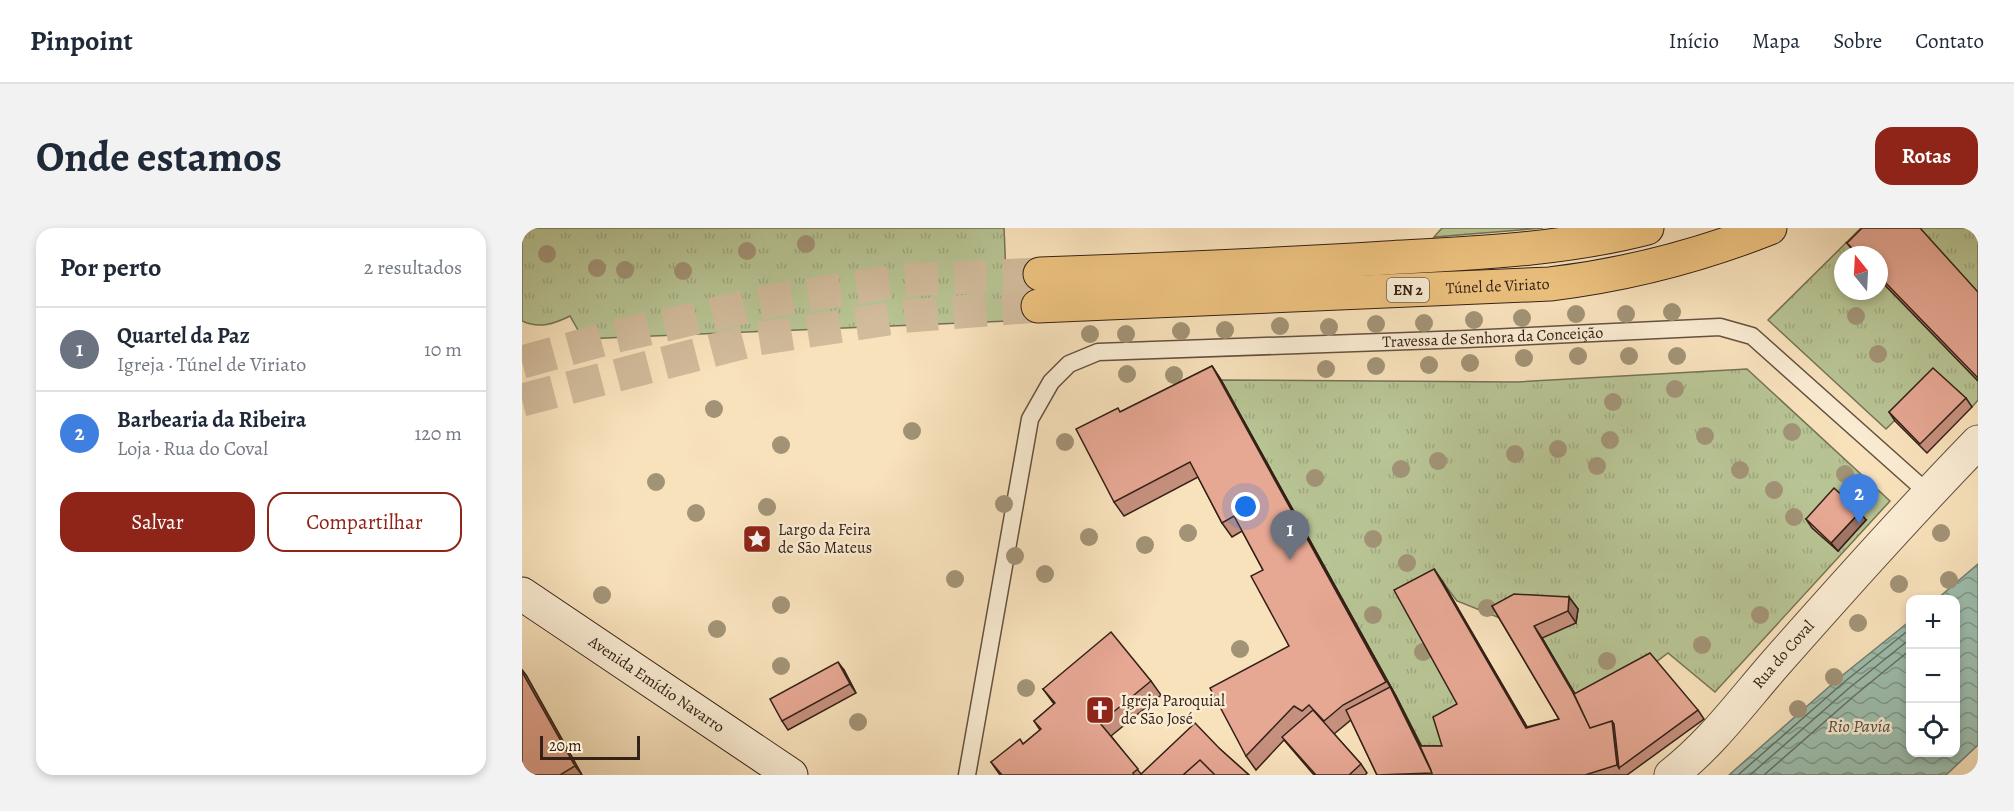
<!DOCTYPE html>
<html lang="pt">
<meta charset="utf-8">
<style>
:root{--surface:#fff;--page:#f2f2f3;--text:#1f2937;--muted:#747a83;--line:#e0e1e3;--accent:#8f2418}
body{margin:0;font-family:Alegreya,serif;background:var(--page);color:var(--text)}
.controls{position:absolute;right:18px;bottom:18px;display:grid;overflow:hidden;border-radius:12px;box-shadow:0 3px 9px #0003}
.controls button{width:54px;height:54px;display:grid;place-items:center;padding:0;border:0;border-bottom:2px solid var(--line);background:var(--surface);color:var(--text);font:30px sans-serif}
.compass{position:absolute;left:1312px;top:18px;width:54px;height:54px;border-radius:50%;background:var(--surface);box-shadow:0 3px 9px #0003;rotate:342deg}
.scale{position:absolute;left:18px;bottom:15px;width:100px;box-sizing:border-box;padding-left:6px;border:3px solid #342117;border-top:0;font-size:16px;line-height:21px;white-space:nowrap;color:#342117;-webkit-text-stroke:4px #faecd3;paint-order:stroke}
.you{position:absolute;left:724px;top:279px;width:21px;height:21px;margin:-15px;border:4px solid #fff;border-radius:50%;background:#1a73e8;box-shadow:0 0 0 9px #1a73e833}
.badge{display:grid;place-items:center;width:39px;height:39px;border-radius:50%;background:var(--accent);color:#fff;font-size:20px;font-weight:700}
.pin{position:absolute;translate:-50% -50px;filter:drop-shadow(0 2px 3px #0008)}
.pin::after{content:'';position:absolute;top:32px;width:21px;height:18px;background:inherit;clip-path:polygon(0 0,100% 0,50% 100%)}
.list{margin:0;padding:0;list-style:none}
h2{display:flex;justify-content:space-between;align-items:center;height:78px;margin:0;padding:0 24px;font-size:26px}
h2 small{font-size:20px;font-weight:400;color:var(--muted)}
.list li{display:grid;grid-template-columns:39px 1fr auto;gap:18px;align-items:center;box-sizing:border-box;height:84px;padding:0 24px;border-top:2px solid var(--line)}
.list b{display:block;font-size:22px;white-space:nowrap}
.list p{margin:0;font-size:20px;white-space:nowrap;color:var(--muted)}
.list em{font-size:20px;font-style:normal;color:var(--muted)}
.actions{display:flex;gap:12px;padding:18px 24px}
.actions a{flex:1;padding:14px 0;border:2px solid var(--accent);border-radius:18px;text-align:center;font-size:21px;color:var(--accent)}
.actions .main{background:var(--accent);color:#fff}
.icon{flex:none;width:33px;height:33px;fill:none;stroke:currentColor;stroke-width:2;stroke-linecap:round;stroke-linejoin:round}
.map{position:relative;flex:none;width:1456px;height:547px;overflow:hidden;border-radius:18px}
header{display:flex;align-items:center;gap:36px;box-sizing:border-box;height:84px;padding:0 30px;background:var(--surface);border-bottom:2px solid var(--line)}
header strong{font-size:28px}
nav{display:flex;gap:33px;margin-inline-start:auto;font-size:21px}
.intro{display:flex;align-items:center;justify-content:space-between;box-sizing:border-box;height:144px;padding:0 36px}
h1{margin:0;font-size:42px}
.button{padding:15px 27px;border-radius:18px;background:var(--accent);color:#fff;font-size:21px;font-weight:700}
main{display:flex;gap:36px;padding:0 36px}
aside{flex:1;background:var(--surface);border-radius:18px;box-shadow:0 3px 9px #0003}
.map>svg:first-child{display:block}
</style>
<header>
<strong>Pinpoint</strong>
<nav><a>Início</a><a>Mapa</a><a>Sobre</a><a>Contato</a></nav>
</header>
<div class="intro"><h1>Onde estamos</h1><a class="button">Rotas</a></div>
<main>
<aside>
<h2>Por perto<small>2 resultados</small></h2>
<ul class="list">
<li><span class="badge" style="background:#6b7280">1</span><div><b>Quartel da Paz</b><p>Igreja · Túnel de Viriato</p></div><em>10 m</em></li>
<li><span class="badge" style="background:#3f7fe0">2</span><div><b>Barbearia da Ribeira</b><p>Loja · Rua do Coval</p></div><em>120 m</em></li>
</ul>
<div class="actions"><a class="main">Salvar</a><a>Compartilhar</a></div>
</aside>
<div class="map">
<svg width="1456" height="547" viewBox="0 0 1456 547">
<defs>
<pattern id="grass-tufts" width="24" height="20" patternUnits="userSpaceOnUse" patternTransform="scale(1.5)"><rect width="24" height="20" fill="#b8c494"/><path d="M3 7l-1-3M5 7V3M7 7l1-3M15 17l-1-3M17 17v-4M19 17l1-3" fill="none" stroke="#9fa87f"/></pattern>
<pattern id="water-waves" width="16" height="10" patternUnits="userSpaceOnUse" patternTransform="scale(1.5)"><rect width="16" height="10" fill="#9dbeae"/><path d="M0 5q4-4 8 0t8 0" fill="none" stroke="#819a8d"/></pattern>
</defs>
<rect width="100%" height="100%" fill="#f8e2bc"/>
<filter id="stains"><feTurbulence type="fractalNoise" baseFrequency=".00333" numOctaves="4"/><feColorMatrix values="0 0 0 0 .2 0 0 0 0 .09 0 0 0 0 .02 0 0 0 .5 -.17"/></filter>
<radialGradient id="worn" r=".72"><stop offset=".6" stop-color="#630" stop-opacity="0"/><stop offset="1" stop-color="#630" stop-opacity=".3"/></radialGradient>
<!-- grass -->
<path fill="url(#grass-tufts)" stroke="#767256" stroke-width="1.5" d="M0,0H482L486,93L61,111L48,88C32,96 17,101 0,93Z
M920,0H1021L912,9Z
M1339,0H1353L1331,24L1334,27H1321V63H1357V51L1456,153V172L1450,179L1417,149L1364,201L1246,92Z
M1395,0H1456V67Z
M1225,141L1368,273L1193,464L1146,425L1134,434L1058,475L1020,410L978,390L935,373L920,353L943,488L928,530H906L874,468L699,152L995,154Z"/>
<!-- water -->
<path fill="url(#water-waves)" stroke="#737f72" stroke-width="1.5" d="M1456,336V517L1424,547H1207L1317,450L1388,393V524H1434V371H1415Z"/>
<g fill="none" stroke-linecap="round" stroke-linejoin="round">
<!-- shore -->
<path stroke="#687062" stroke-width="1.5" d="M1216,547L1321,455L1388,401
M1228,547L1326,461L1388,411
M1242,547L1332,468L1388,422"/>
<!-- primary-tunnel -->
<path stroke="#d1bb9b" stroke-width="33" stroke-dasharray="33 16" stroke-linecap="butt" d="M0,134L91,109L258,71L381,52L518,46
M0,172L235,111L386,88L516,78"/>
<!-- lane casing -->
<g stroke="#655140" stroke-width="19">
<g id="lane">
<path id="s1" d="M445,547L508,191L529,154L547,136L576,124L945,111L1198,99L1230,108L1406,265"/>
</g>
</g>
<!-- street casing -->
<g stroke="#655140" stroke-width="35">
<g id="street">
<path id="s2" d="M1149,547C1189,516 1219,475 1252,437C1319,361 1386,286 1456,214"/>
</g>
</g>
<!-- secondary casing -->
<g stroke="#342117" stroke-width="35">
<g id="secondary">
<path id="s3" d="M0,366L269,547"/>
</g>
</g>
<!-- primary casing -->
<g stroke="#342117" stroke-width="35">
<g id="primary">
<path d="M518,46C633,42 748,37 864,30C951,25 1040,22 1125,0"/>
<path id="s4" d="M516,78L1028,56C1103,47 1177,28 1248,0"/>
</g>
</g>
<!-- lane -->
<use href="#lane" stroke="#faecd3" stroke-width="16"/>
<!-- street -->
<use href="#street" stroke="#faecd3" stroke-width="33"/>
<!-- secondary -->
<use href="#secondary" stroke="#faecd3" stroke-width="33"/>
<!-- primary -->
<use href="#primary" stroke="#ecc17e" stroke-width="33"/>
</g>
<!-- trees -->
<g fill="#a29376">
<circle cx="284" cy="16" r="9"/>
<circle cx="225" cy="23" r="9"/>
<circle cx="25" cy="26" r="9"/>
<circle cx="75" cy="40" r="9"/>
<circle cx="103" cy="42" r="9"/>
<circle cx="161" cy="43" r="9"/>
<circle cx="1150" cy="84" r="9"/>
<circle cx="1054" cy="86" r="9"/>
<circle cx="1104" cy="86" r="9"/>
<circle cx="1334" cy="88" r="9"/>
<circle cx="1000" cy="90" r="9"/>
<circle cx="952" cy="92" r="9"/>
<circle cx="902" cy="95" r="9"/>
<circle cx="854" cy="96" r="9"/>
<circle cx="758" cy="98" r="9"/>
<circle cx="807" cy="99" r="9"/>
<circle cx="703" cy="102" r="9"/>
<circle cx="659" cy="103" r="9"/>
<circle cx="568" cy="106" r="9"/>
<circle cx="604" cy="106" r="9"/>
<circle cx="1356" cy="126" r="9"/>
<circle cx="1056" cy="128" r="9"/>
<circle cx="1107" cy="128" r="9"/>
<circle cx="1155" cy="128" r="9"/>
<circle cx="1002" cy="130" r="9"/>
<circle cx="948" cy="135" r="9"/>
<circle cx="907" cy="137" r="9"/>
<circle cx="854" cy="138" r="9"/>
<circle cx="804" cy="141" r="9"/>
<circle cx="605" cy="146" r="9"/>
<circle cx="652" cy="147" r="9"/>
<circle cx="1153" cy="161" r="9"/>
<circle cx="1091" cy="174" r="9"/>
<circle cx="192" cy="181" r="9"/>
<circle cx="390" cy="203" r="9"/>
<circle cx="1270" cy="204" r="9"/>
<circle cx="1183" cy="208" r="9"/>
<circle cx="1088" cy="212" r="9"/>
<circle cx="543" cy="214" r="9"/>
<circle cx="259" cy="217" r="9"/>
<circle cx="1036" cy="221" r="9"/>
<circle cx="993" cy="226" r="9"/>
<circle cx="916" cy="233" r="9"/>
<circle cx="1075" cy="238" r="9"/>
<circle cx="879" cy="241" r="9"/>
<circle cx="1218" cy="242" r="9"/>
<circle cx="1323" cy="246" r="9"/>
<circle cx="793" cy="250" r="9"/>
<circle cx="134" cy="254" r="9"/>
<circle cx="1252" cy="262" r="9"/>
<circle cx="482" cy="276" r="9"/>
<circle cx="245" cy="279" r="9"/>
<circle cx="174" cy="285" r="9"/>
<circle cx="1272" cy="289" r="9"/>
<circle cx="666" cy="305" r="9"/>
<circle cx="1419" cy="305" r="9"/>
<circle cx="567" cy="309" r="9"/>
<circle cx="851" cy="311" r="9"/>
<circle cx="623" cy="317" r="9"/>
<circle cx="493" cy="328" r="9"/>
<circle cx="885" cy="335" r="9"/>
<circle cx="523" cy="346" r="9"/>
<circle cx="433" cy="351" r="9"/>
<circle cx="1427" cy="352" r="9"/>
<circle cx="1377" cy="356" r="9"/>
<circle cx="80" cy="367" r="9"/>
<circle cx="259" cy="377" r="9"/>
<circle cx="965" cy="380" r="9"/>
<circle cx="851" cy="387" r="9"/>
<circle cx="1238" cy="387" r="9"/>
<circle cx="1336" cy="395" r="9"/>
<circle cx="195" cy="401" r="9"/>
<circle cx="1180" cy="417" r="9"/>
<circle cx="718" cy="421" r="9"/>
<circle cx="901" cy="424" r="9"/>
<circle cx="1085" cy="433" r="9"/>
<circle cx="259" cy="438" r="9"/>
<circle cx="1312" cy="449" r="9"/>
<circle cx="504" cy="460" r="9"/>
<circle cx="1276" cy="481" r="9"/>
<circle cx="336" cy="494" r="9"/>
</g>
<!-- wall -->
<path fill="#c6907e" stroke="#342117" stroke-width="1.5" d="M1325,15L1456,64V153L1357,51V27H1334Z
M690,138L699,152L874,468L899,518H920L935,476L912,341L920,353L1005,499L1037,491L970,378L1047,369L1056,381L1054,395L1020,410L1053,466L1176,482L1182,491L1105,547H855L829,492L812,506L839,536L845,545L843,547H792L762,512L734,542L724,528L767,418L741,342L720,303L710,309L700,295L676,249L602,288L592,274L598,184Z
M1444,170L1450,179L1405,225L1373,193L1367,184Z
M1284,291L1344,292L1316,323L1290,300Z
M0,442L4,447L60,547H0Z
M322,442L334,465L266,502L260,493Z
M629,453L639,467L589,508L619,546L698,521L727,547H478L469,534L501,516L518,502L512,493L532,476L521,461Z"/>
<!-- shaded-wall -->
<path fill="#a17567" stroke="#342117" stroke-width="1.5" d="M690,138L699,152L874,468L914,547H913L868,459Z
M1338,284L1344,292L1316,323L1309,315Z
M912,341L920,353L1012,511L1004,500Z
M1047,369L1056,381L1054,395L1046,383Z
M1012,398L1020,410L1058,475L1071,502Z
M316,434L322,442L334,465L328,456Z
M0,442L4,447L60,547L53,538L0,444Z
M1090,493L1098,505L1097,540L1095,537Z"/>
<!-- building -->
<path fill="#e6a793" stroke="#342117" stroke-width="1.5" d="M1340,0H1398L1456,64V150L1357,48V27H1337L1325,15Z
M690,138L864,454L821,477L802,493L787,477L780,483L772,478L724,528L688,460L767,418L729,348L741,342L712,288L700,295L668,234L592,274L554,201L596,180L598,184Z
M1411,140L1444,170L1398,216L1367,184Z
M1312,260L1338,284L1309,315L1284,291Z
M912,341L1004,500L1037,491L970,378L992,366L1047,369L1046,383L1012,398L1050,463L1068,500L1090,493L1095,537L1063,547H910L909,542L898,518H920L911,489L935,476L872,362Z
M589,404L629,453L578,495L616,541L611,545L612,547H480L469,534L498,511L501,516L519,501L512,493L533,475L521,461Z
M1128,425L1176,482L1097,540L1092,496L1090,493L1068,500L1052,466Z
M316,434L328,456L260,493L248,471Z
M0,444L53,538L38,547H0Z
M868,459L899,522L910,545L855,547L824,482Z
M791,482L839,536L827,547H794L760,509Z
M673,495L698,521L727,547H693L678,532L661,547H618Z
M678,532L693,547H661Z"/>
<!-- icons -->
<defs>
<g id="sight-square" transform="scale(1.5)"><rect x="-9" y="-9" width="18" height="18" rx="4" fill="#8f2418" stroke="#faecd3"/><path d="M0-6L1.8-2.2L6-1.7L2.9 1.2L3.7 5.4L0 3.3L-3.7 5.4L-2.9 1.2L-6-1.7L-1.8-2.2Z" fill="#fff"/></g>
<g id="church-square" transform="scale(1.5)"><rect x="-9" y="-9" width="18" height="18" rx="4" fill="#8f2418" stroke="#faecd3"/><path d="M-1.2-6h2.4v3.5h3.3v2.4h-3.3V6h-2.4V-.1h-3.3v-2.4h3.3Z" fill="#fff"/></g>
</defs>
<g fill-rule="evenodd">
<use href="#sight-square" x="235" y="311"/>
<use href="#church-square" x="578" y="482"/>
</g>
<g text-anchor="middle" dominant-baseline="central" stroke-width="5" stroke-linejoin="round" paint-order="stroke">
<!-- shield labels -->
<rect fill="#faecd3" stroke="#6f5e4f" stroke-width="1.5" x="865" y="50" width="42" height="24" rx="4.5"/>
<g font-size="15" font-weight="bold" fill="#342117">
<text x="886" y="62">EN 2</text>
</g>
<!-- street labels -->
<g font-size="16" fill="#342117" stroke="#faecd3">
<text stroke="none"><textPath href="#s4" startOffset="460">Túnel de Viriato</textPath></text>
<text stroke="none"><textPath href="#s1" startOffset="856">Travessa de Senhora da Conceição</textPath></text>
<text stroke="none"><textPath href="#s2" startOffset="165">Rua do Coval</textPath></text>
<text stroke="none"><textPath href="#s3" startOffset="162">Avenida Emídio Navarro</textPath></text>
</g>
<!-- poi labels -->
<g font-size="16" fill="#342117" stroke="#faecd3" text-anchor="start">
<text x="256" y="302">Largo da Feira<tspan x="256" dy="18">de São Mateus</tspan></text>
<text x="599" y="473">Igreja Paroquial<tspan x="599" dy="18">de São José</tspan></text>
</g>
<!-- water labels -->
<g font-size="18" font-style="italic" fill="#545044" stroke="#faecd3">
<text x="1337" y="498">Rio Pavía</text>
</g>
</g>
<rect width="100%" height="100%" filter="url(#stains)"/>
<rect width="100%" height="100%" fill="url(#worn)"/>
</svg>
<div class="controls">
<button>+</button>
<button>−</button>
<button><svg class="icon" aria-label="locate" viewBox="0 0 24 24"><circle cx="12" cy="12" r="6"/><path d="M12 2v4M12 18v4M2 12h4M18 12h4"/></svg></button>
</div>
<svg class="compass" viewBox="-18 -18 36 36"><path d="M0-13l5 13h-10z" fill="#e53935"/><path d="M0 13l5-13h-10z" fill="#747a83"/></svg>
<div class="scale">20 m</div>
<div class="you"></div>
<div class="pin badge" style="left:768px;top:332px;background:#6b7280">1</div>
<div class="pin badge" style="left:1337px;top:296px;background:#3f7fe0">2</div>
</div>
</main>
